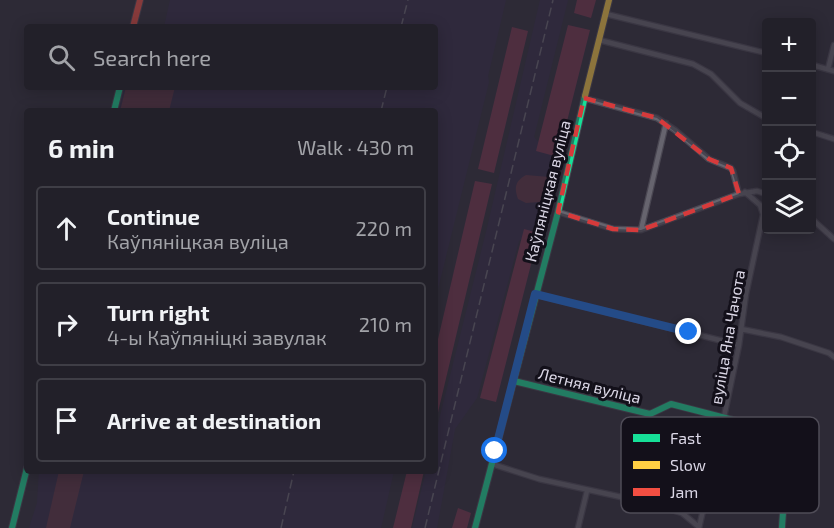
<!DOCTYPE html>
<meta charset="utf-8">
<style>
:root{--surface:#222029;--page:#2a2831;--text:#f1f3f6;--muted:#a2a3a8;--line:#3f3e46}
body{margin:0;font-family:"Exo 2",sans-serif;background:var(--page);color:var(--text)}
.controls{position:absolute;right:18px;top:18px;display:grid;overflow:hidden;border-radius:6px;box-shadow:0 3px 15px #0003}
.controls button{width:54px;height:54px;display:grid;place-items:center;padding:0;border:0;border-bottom:2px solid var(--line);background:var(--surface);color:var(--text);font:30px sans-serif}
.stop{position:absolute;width:18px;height:18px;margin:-14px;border:4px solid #1a73e8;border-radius:50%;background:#fff}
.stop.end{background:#1a73e8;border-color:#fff;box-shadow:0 2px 6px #0008}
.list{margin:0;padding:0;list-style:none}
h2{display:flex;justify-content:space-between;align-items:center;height:78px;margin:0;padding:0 24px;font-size:26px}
h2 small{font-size:20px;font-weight:400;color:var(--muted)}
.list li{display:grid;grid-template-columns:39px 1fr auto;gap:18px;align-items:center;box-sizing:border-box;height:84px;margin:0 12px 12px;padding:0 12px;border:2px solid var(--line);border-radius:6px}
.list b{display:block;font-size:22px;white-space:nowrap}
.list p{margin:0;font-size:20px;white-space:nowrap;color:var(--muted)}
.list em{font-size:20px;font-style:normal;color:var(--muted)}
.icon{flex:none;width:33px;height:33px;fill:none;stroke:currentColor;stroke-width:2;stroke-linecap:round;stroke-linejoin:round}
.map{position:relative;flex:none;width:834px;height:528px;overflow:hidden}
.search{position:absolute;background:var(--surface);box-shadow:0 3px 15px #0003;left:24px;top:24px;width:414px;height:66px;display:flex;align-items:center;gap:15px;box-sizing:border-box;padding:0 21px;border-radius:6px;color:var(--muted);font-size:22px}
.panel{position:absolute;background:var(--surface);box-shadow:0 3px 15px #0003;left:24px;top:108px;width:414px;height:366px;border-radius:6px}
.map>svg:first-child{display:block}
</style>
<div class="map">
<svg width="834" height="528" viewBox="0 0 834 528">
<rect width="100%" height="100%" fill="#2e2a37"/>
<!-- built -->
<path fill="#312944" d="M170,0H506L488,76L489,82L435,301V111H118L123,87H435V27H164Z
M540,0H568L534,137L556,160L541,223L519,241L477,398L455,429L437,528H412L426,471H435V436L487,228Z
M39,471H394L381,528H29L37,503Z"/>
<!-- green -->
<path fill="#5c3240" d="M126,87H175L169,111H120Z
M526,175L549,177L544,195L540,202L526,203L518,199C514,188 515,181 526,175Z
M59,471H84L70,528H46Z"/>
<!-- forest -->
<path fill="#75344b" d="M577,0H596L591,18L574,13Z
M568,25L590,30L558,157L536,151Z
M512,27L528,31L494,173L478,169Z
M475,181L492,184L435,425V352Z
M524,229L539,233L496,402L480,398Z
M407,471H424L411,528H393Z
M458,508L471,513L467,528H452Z"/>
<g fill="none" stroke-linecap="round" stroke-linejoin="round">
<!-- street casing -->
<g stroke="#4a4752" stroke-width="7">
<path id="street" d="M606,14L766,53
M599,40L693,64L711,74L740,103L766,118
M812,65L834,71
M828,69L834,45
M584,98L657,118L675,130L709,159L731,168L733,171L739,194
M812,132L834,139
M745,192L760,205L763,214L766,212
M558,212L613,229L641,230L739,194L757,191L766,194
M812,219L834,239
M641,230L666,123
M535,294L739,345
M741,329L781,337L829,353L834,357
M492,464L539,479L644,502L682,513L699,527
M578,528L587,491
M699,528L724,417L739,345L746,294L766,201L765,193L766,185"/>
</g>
<!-- fast casing -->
<g stroke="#4a4752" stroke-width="8">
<path id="fast" d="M114,111L120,87
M514,381L650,414L671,404L768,429C792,444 783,503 782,528
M12,528L27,468
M475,528L558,212L585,96"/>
</g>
<!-- slow casing -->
<g stroke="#4a4752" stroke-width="8">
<path id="slow" d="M585,96L609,0"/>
</g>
<!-- jam casing -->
<g stroke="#4a4752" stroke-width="8">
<path id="jam" d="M133,27L140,0"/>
</g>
<!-- street -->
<use href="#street" stroke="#66646e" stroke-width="4.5"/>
<!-- fast -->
<use href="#fast" stroke="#16e098" stroke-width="6"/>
<!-- slow -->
<use href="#slow" stroke="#ffcf43" stroke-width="6"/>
<!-- jam -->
<use href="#jam" stroke="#f24e42" stroke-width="6"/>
<!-- rail -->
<path stroke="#6a6771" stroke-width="1.5" stroke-dasharray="9 4.5" stroke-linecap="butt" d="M401,27L408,0
M381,111L387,87
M281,528L294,471
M425,528L553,0"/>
</g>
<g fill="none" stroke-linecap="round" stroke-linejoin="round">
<!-- route -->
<path stroke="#1a73e8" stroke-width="8" d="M495,451L535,294L689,332"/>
</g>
<!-- marked area -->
<path d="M0 0H834V528H0ZM584,98L657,118L709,159L731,168L739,194L641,230L613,229L558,212Z" fill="#2e2a37" fill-opacity=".55" fill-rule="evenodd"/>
<path fill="none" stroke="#d63a3b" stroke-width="4.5" stroke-dasharray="12 8" stroke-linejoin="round" d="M584,98L657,118L709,159L731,168L739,194L641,230L613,229L558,212Z"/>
<g text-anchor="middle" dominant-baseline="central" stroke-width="6" stroke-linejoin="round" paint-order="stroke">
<!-- street labels -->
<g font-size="16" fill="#dbd7e6" stroke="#13101a">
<text transform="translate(547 191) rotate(-76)">Каўпяніцкая вуліца</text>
<text transform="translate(727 337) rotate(-80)">вуліца Яна Чачота</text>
<text transform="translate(590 385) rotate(14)">Летняя вуліца</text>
</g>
</g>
<!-- legend -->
<rect x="621" y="417" width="198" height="96" rx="9" fill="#13101a" stroke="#4f4c57" stroke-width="1.5"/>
<rect x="633" y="434" width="27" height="8" fill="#16e098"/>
<rect x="633" y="461" width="27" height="8" fill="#ffcf43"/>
<rect x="633" y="488" width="27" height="8" fill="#f24e42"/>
<g font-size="16" fill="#dbd7e6">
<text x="670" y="444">Fast</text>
<text x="670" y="471">Slow</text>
<text x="670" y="498">Jam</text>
</g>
</svg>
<div class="controls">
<button>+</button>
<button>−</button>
<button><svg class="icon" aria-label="locate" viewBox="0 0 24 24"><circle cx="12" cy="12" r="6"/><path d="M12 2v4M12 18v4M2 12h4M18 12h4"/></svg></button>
<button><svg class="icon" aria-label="layers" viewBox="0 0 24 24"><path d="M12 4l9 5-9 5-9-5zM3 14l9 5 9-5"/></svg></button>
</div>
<div class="stop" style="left:495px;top:451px"></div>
<div class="stop end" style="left:689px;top:332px"></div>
<div class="search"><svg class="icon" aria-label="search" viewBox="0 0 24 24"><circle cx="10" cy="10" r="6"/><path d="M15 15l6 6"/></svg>Search here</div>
<section class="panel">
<h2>6 min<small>Walk · 430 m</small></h2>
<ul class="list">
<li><svg class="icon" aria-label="ahead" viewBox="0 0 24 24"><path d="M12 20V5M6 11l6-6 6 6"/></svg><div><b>Continue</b><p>Каўпяніцкая вуліца</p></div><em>220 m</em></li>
<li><svg class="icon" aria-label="right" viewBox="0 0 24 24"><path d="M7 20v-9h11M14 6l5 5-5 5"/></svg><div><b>Turn right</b><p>4-ы Каўпяніцкі завулак</p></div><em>210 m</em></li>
<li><svg class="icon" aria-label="arrive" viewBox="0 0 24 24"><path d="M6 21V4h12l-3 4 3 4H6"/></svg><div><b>Arrive at destination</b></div></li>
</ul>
</section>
</div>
